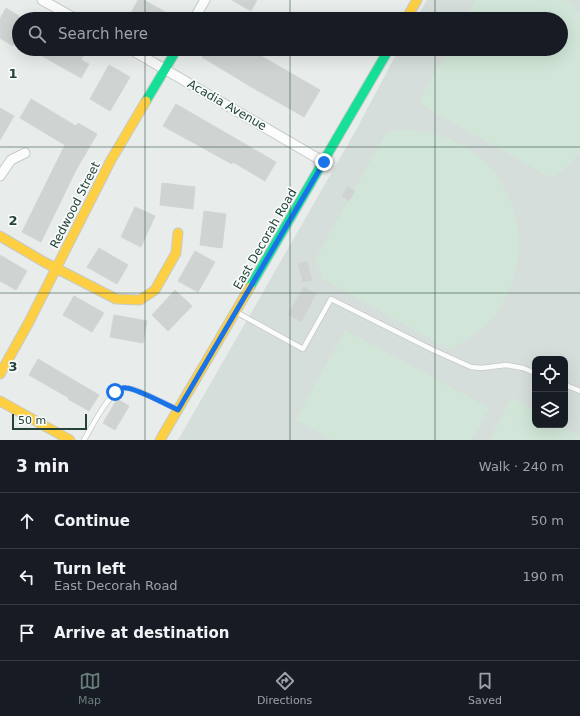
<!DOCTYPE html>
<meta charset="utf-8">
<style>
:root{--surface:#171b24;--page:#20242c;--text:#f1f3f6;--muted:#9ea1a6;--line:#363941;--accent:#697e78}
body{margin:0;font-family:"DejaVu Sans",sans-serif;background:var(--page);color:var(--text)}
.controls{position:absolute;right:12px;bottom:12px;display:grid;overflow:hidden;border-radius:8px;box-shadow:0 4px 16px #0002}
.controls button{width:36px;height:36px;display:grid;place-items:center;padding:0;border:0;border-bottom:1px solid var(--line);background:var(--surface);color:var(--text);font:20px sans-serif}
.scale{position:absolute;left:12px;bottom:10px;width:75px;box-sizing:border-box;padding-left:4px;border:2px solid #24423a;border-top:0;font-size:11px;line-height:14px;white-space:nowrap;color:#24423a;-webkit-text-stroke:3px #f7fbf9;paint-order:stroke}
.stop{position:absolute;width:12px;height:12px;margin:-9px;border:3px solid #1a73e8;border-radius:50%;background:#fff}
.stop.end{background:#1a73e8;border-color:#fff;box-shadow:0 1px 4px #0008}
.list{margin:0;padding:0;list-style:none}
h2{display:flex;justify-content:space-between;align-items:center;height:52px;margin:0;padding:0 16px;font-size:17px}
h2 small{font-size:13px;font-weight:400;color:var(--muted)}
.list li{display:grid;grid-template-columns:26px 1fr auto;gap:12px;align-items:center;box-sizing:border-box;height:56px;padding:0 16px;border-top:1px solid var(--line)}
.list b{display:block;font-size:15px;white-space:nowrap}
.list p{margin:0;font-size:13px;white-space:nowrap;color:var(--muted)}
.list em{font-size:13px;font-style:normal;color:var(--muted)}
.icon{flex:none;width:22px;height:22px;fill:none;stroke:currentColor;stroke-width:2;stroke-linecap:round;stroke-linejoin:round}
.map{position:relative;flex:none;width:580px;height:440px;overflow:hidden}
.search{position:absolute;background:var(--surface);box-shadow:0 4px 16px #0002;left:12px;right:12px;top:12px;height:44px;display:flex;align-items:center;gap:10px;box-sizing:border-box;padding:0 14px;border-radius:22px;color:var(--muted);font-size:15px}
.sheet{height:220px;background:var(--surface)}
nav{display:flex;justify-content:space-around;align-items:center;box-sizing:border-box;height:56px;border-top:1px solid var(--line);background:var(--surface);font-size:11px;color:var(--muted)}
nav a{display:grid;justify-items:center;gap:2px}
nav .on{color:var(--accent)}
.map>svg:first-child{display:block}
</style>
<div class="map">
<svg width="580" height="440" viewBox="0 0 580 440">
<rect width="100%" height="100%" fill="#e8edeb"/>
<!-- built -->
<path fill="#d6dedb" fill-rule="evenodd" d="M427,0H580V440H178L356,130L399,49H561V19H416ZM535,359H565V425H535Z"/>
<!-- green -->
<path fill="#d1e6d8" d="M476,0H567L580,14V152L568,166L552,178L422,105L421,98L449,49H561V19H465Z
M404,130C424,131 444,135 462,145C521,179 536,256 497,312C485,329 468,339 450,350L323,279L316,258L387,132Z
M345,330L489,408L471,440H333L296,420Z
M512,398L535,411V425H560L580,436V440H489Z"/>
<!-- building -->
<path fill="#cfd4d2" stroke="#d1d6d4" d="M138,0H144L165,12L162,19H137L130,15Z
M232,0H257L251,11Z
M6,8L19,16V36L13,46L0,38V19Z
M30,49H80L85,52L81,60L89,64L81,78Z
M207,49H249L320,90L304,117L248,85L202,57Z
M109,65L130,77L110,111L90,99Z
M31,99L76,126L78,123L97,134L76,170L41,242L22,232L65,145L20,118Z
M176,104L276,162L265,181L233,162L232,164L163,126Z
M0,108L14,116L0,140Z
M162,183L195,187L193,209L160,205Z
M347,187L355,191L349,201L342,196Z
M135,207L155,216L141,247L121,237Z
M204,211L226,214L222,248L200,245Z
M99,248L128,265L117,284L87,267Z
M195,251L215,262L198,292L178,281Z
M0,255L27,271L16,290L0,281Z
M307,261L312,280L303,282L298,264Z
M304,287L316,294L301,322L288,314Z
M175,290L192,306L168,331L152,315Z
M74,296L104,313L92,332L63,315Z
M114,315L147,321L143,343L110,337Z
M38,359L99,395L89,411L68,399L69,398L29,375Z
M117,399L129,406L115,430L103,423Z"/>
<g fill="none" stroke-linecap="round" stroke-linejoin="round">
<!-- lane casing -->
<g stroke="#c5cac8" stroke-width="6">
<path id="lane" d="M236,312L303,349L331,299L433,350L471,367L481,368L506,365L523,368L535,373
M565,385L580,391
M84,440C92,427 110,389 125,388C135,387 166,404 176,409"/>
</g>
<!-- street casing -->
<g stroke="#c5cac8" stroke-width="11">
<path id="street" d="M42,0L76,19
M194,19L205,0
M130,49L324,162
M0,176L11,160L25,153"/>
</g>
<!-- fast casing -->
<g stroke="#c3cbc8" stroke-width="11">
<path id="fast" d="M146,101L177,49
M250,287L389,49"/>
</g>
<!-- slow casing -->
<g stroke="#c3cbc8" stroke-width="11">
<path id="slow" d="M406,19L417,0
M0,236L44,262L116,299L140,300L155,290L176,253L178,233
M0,374L29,322L111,160L146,101
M0,401L70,440
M160,440L250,287"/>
</g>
<!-- lane -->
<use href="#lane" stroke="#fcfcfc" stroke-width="4.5"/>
<!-- street -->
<use href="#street" stroke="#fcfcfc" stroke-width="9"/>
<!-- fast -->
<use href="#fast" stroke="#16e098" stroke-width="9"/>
<!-- slow -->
<use href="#slow" stroke="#ffcf43" stroke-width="9"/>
</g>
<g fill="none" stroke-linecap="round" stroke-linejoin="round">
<!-- route -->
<path stroke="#1a73e8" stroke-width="5" d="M115,392C118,390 122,387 126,388C136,388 167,405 178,410L324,162"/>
</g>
<!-- grid -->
<path fill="none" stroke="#24423a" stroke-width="1" stroke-opacity="0.55" d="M145,0V19M290,0V19M435,0V19M145,49V440M290,49V440M435,49V440M0,147H580M0,293H580"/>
<g text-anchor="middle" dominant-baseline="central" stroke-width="3.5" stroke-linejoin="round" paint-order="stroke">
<!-- street labels -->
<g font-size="12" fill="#24423a" stroke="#f7fbf9">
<text transform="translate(227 105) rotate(30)">Acadia Avenue</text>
<text transform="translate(75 205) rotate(-63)">Redwood Street</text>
<text transform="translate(265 239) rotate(-60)">East Decorah Road</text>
</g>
</g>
<g font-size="13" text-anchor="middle" font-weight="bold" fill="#24423a" stroke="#f7fbf9" stroke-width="3.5" stroke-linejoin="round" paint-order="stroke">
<text x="13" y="78">1</text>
<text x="13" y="225">2</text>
<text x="13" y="371">3</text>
</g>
</svg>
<div class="controls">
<button><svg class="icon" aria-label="locate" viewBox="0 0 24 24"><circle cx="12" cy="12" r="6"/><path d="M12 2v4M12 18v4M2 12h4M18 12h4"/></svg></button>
<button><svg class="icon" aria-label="layers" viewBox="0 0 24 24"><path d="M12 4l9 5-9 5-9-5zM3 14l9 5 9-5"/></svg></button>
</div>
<div class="scale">50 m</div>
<div class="stop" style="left:115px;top:392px"></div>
<div class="stop end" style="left:324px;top:162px"></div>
<div class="search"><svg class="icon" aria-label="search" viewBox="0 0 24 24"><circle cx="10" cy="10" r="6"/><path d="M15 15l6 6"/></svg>Search here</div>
</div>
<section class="sheet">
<h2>3 min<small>Walk · 240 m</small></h2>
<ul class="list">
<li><svg class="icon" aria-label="ahead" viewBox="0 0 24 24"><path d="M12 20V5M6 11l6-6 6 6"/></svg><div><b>Continue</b></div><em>50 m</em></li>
<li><svg class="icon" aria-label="left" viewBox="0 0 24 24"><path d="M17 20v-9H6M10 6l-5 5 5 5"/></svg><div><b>Turn left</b><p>East Decorah Road</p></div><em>190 m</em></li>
<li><svg class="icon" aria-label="arrive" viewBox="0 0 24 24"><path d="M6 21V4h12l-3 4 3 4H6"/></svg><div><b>Arrive at destination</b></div></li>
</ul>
</section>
<nav>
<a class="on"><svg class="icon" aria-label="map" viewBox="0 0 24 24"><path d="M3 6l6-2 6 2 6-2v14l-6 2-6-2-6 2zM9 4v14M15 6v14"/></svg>Map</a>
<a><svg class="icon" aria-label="directions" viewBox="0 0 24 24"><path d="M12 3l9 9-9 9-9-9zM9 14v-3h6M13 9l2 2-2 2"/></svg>Directions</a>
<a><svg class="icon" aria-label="saved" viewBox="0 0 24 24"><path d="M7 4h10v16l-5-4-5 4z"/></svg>Saved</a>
</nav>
